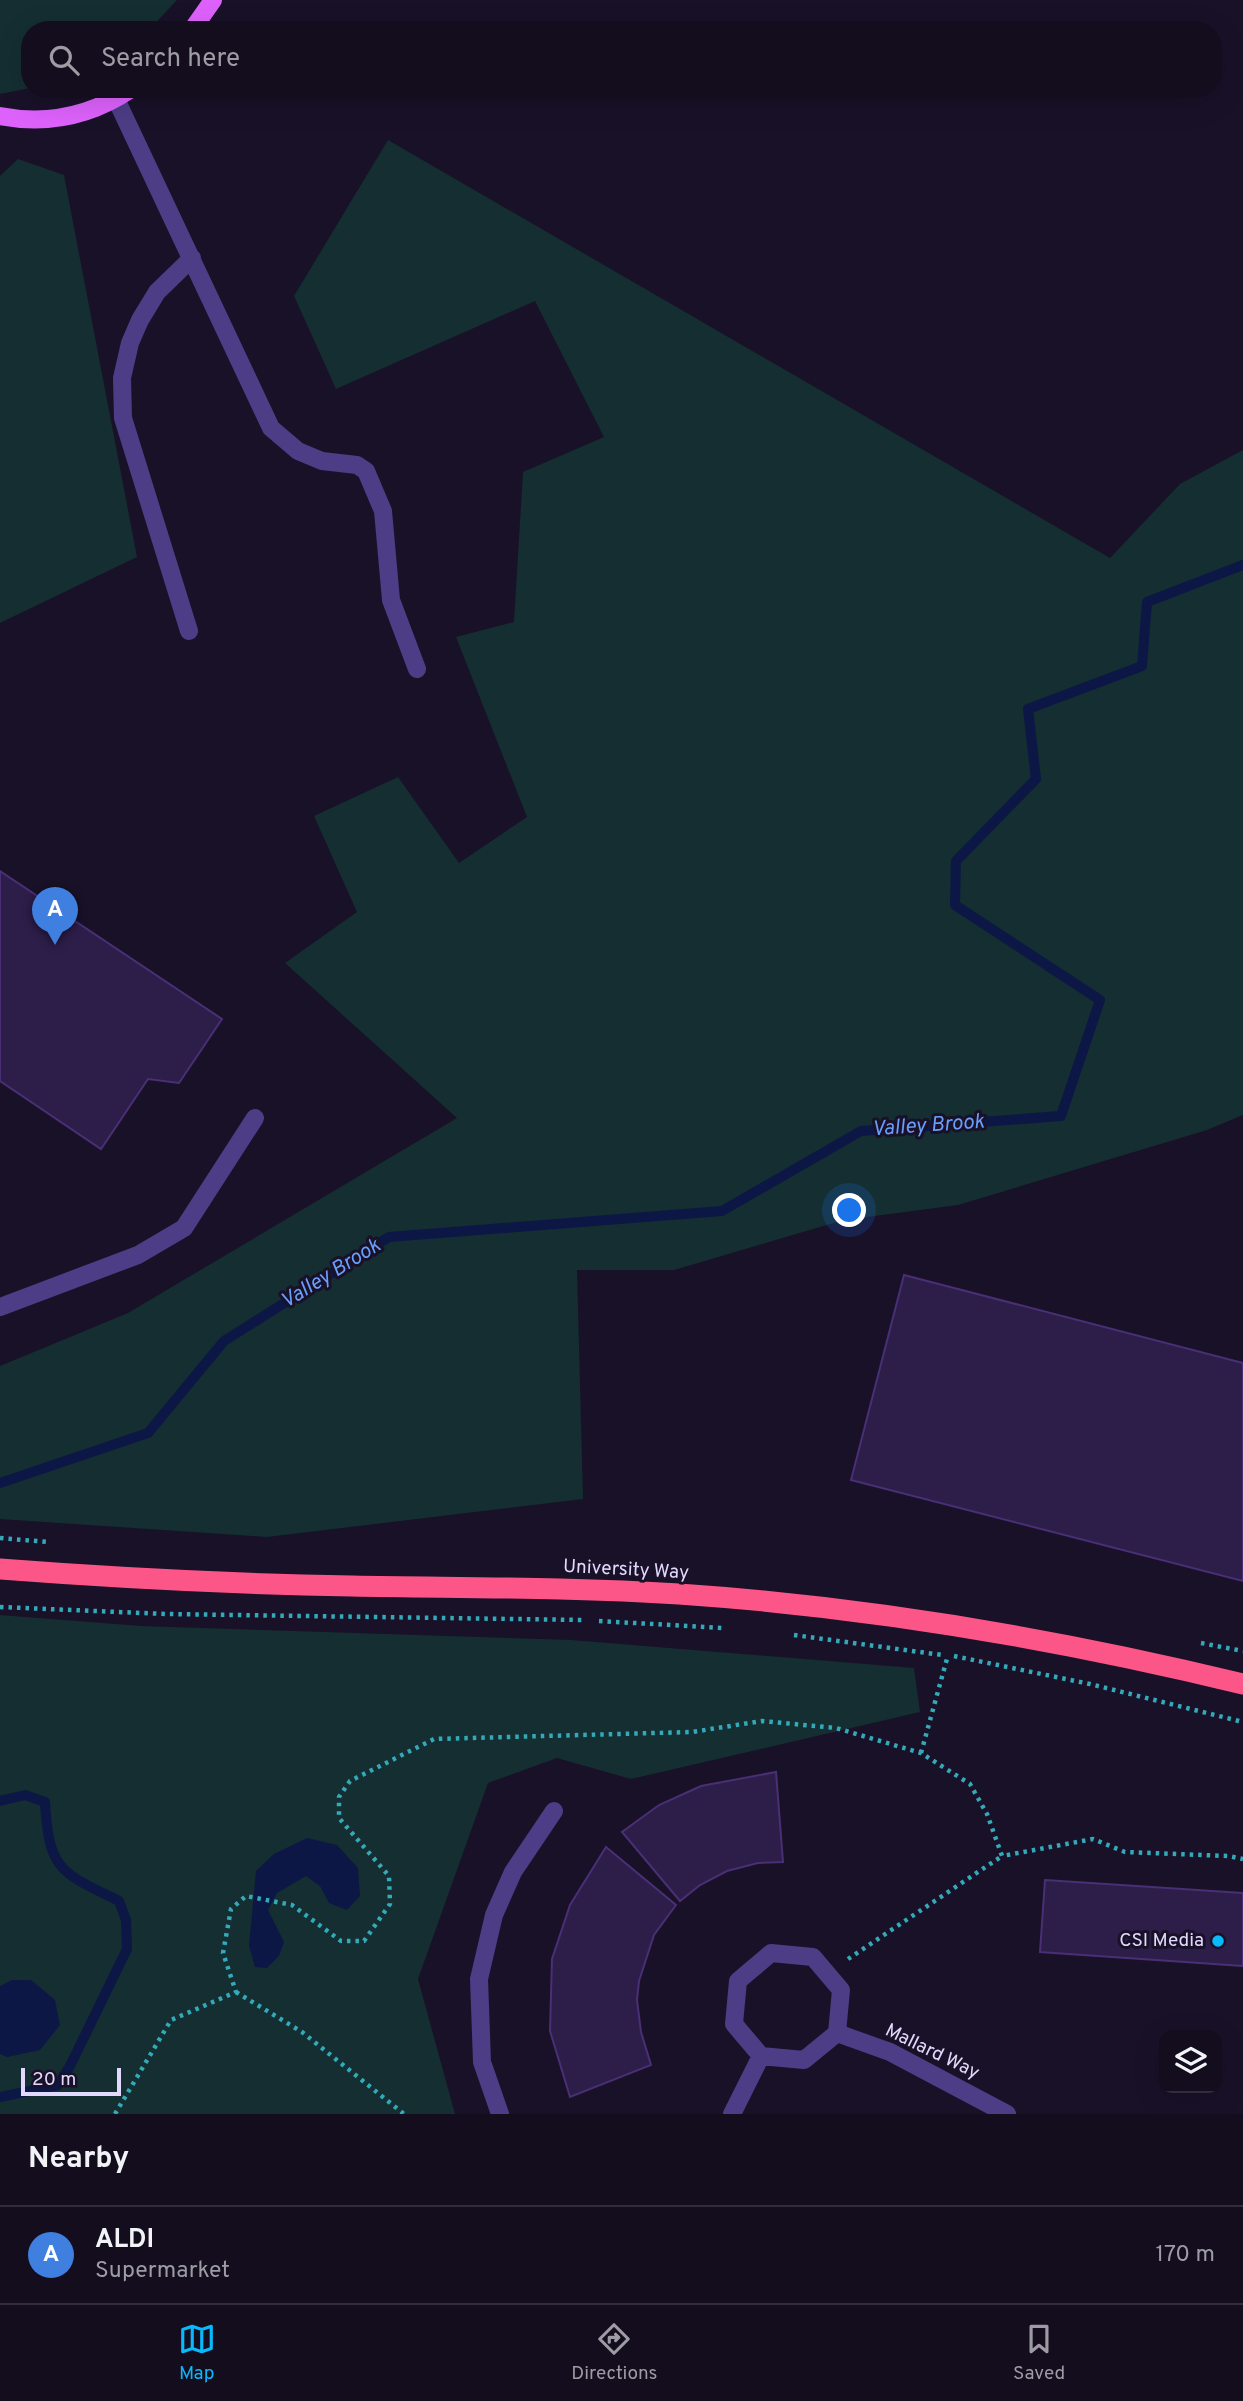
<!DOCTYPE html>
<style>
:root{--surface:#130d1e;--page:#201b2b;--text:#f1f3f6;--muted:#9d9ca4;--line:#322d3c;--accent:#08b9fb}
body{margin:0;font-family:Overpass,sans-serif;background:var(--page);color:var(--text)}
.controls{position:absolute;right:21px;bottom:21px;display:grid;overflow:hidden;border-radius:14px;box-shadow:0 7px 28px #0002}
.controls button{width:63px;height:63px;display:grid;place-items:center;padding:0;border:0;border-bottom:2px solid var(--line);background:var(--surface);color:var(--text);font:35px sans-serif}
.scale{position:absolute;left:21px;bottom:18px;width:100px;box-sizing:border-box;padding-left:7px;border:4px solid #e3d9fe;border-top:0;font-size:19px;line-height:24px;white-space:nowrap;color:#e3d9fe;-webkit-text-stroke:5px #191128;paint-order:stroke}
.you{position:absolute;left:850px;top:1211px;width:24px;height:24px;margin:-18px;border:5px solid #fff;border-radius:50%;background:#1a73e8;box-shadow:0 0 0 10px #1a73e833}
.badge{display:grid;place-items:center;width:46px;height:46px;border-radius:50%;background:var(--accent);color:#fff;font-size:23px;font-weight:700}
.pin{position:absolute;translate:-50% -58px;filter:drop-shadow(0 2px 4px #0008)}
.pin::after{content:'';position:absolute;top:37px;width:24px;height:21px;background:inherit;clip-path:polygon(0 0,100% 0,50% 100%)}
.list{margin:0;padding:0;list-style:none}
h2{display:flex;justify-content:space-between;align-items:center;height:91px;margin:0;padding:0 28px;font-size:30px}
h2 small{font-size:23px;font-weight:400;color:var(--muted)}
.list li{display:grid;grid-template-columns:46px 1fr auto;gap:21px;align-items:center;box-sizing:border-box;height:98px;padding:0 28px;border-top:2px solid var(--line)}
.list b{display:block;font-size:26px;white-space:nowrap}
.list p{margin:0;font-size:23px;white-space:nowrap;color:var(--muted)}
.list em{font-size:23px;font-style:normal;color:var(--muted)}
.icon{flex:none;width:38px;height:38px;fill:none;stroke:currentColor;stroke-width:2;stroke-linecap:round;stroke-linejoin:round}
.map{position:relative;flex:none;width:1243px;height:2114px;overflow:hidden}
.search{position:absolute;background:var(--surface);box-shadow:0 7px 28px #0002;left:21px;right:21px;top:21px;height:77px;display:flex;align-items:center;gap:18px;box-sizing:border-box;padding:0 24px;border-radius:28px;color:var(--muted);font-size:26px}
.sheet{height:189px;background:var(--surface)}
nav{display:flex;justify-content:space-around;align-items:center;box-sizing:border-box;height:98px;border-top:2px solid var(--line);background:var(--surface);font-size:19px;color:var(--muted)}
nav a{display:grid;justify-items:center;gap:4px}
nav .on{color:var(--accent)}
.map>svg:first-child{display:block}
</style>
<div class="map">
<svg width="1243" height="2114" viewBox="0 0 1243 2114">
<rect width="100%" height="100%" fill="#191128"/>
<!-- green -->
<path fill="#142e32" d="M0,0H177L149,30H30V88L0,94Z
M388,140L1110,558L1180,484L1243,450V1115L1207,1130L958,1205L844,1220L674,1270H577L583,1499L267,1537L0,1519V1366L128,1313L457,1118L285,963L357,912L314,816L398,777L459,863L527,817L456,637L514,622L523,472L604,437L535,301L336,389L294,296Z
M18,159L64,175L137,557L0,623V176Z
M0,1615L141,1626L571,1640L914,1668L920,1712L631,1779L557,1758L488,1783L418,1979L455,2114H0Z"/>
<!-- water -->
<path fill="#0c1746" d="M307,1838L337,1845L358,1868L360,1896L347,1910L329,1903L320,1886L306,1876L277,1893L268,1910L284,1942L279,1956L267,1968L255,1967L249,1946L256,1871L274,1854Z
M12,1980H31L55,2000L60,2025L40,2050L7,2057L0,2054V1986Z"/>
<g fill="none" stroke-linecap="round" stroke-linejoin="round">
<!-- stream -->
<path stroke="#0c1746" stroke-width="10" d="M0,1483L148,1433L224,1341L389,1237L722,1211L861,1131L1061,1116L1100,1000L955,905L956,861L1036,779L1028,709L1142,666L1147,602L1243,565
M0,1801L25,1795L45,1802C49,1872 61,1872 119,1901L126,1920L127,1949L70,2066L58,2085L0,2097"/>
</g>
<!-- building -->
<path fill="#2d1d49" stroke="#492f75" stroke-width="2" d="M0,871L222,1019L179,1083L148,1079L101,1149L0,1081Z
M904,1275L1243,1363V1581L851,1480Z
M776,1772L783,1862L758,1863L727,1871L700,1885L680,1901L622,1832L659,1805L701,1786Z
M606,1847L676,1905L654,1935L639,1981L637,2000L641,2032L651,2065L570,2097L550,2031L552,1959L570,1905Z
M1045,1880L1243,1893V1966L1040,1952Z"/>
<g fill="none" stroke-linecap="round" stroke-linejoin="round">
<!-- path -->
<path stroke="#32aab9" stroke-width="4.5" stroke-dasharray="3.5 5" stroke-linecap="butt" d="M0,1538L48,1542
M0,1607L166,1614L583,1620
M599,1621L723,1628
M794,1635L942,1655
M1201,1643L1243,1651
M954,1656L1090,1684L1243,1722
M921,1753L948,1655
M848,1959L1002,1856
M236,1992L302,2032L404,2114
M115,2114L171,2020L236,1992L223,1953L231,1909L246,1896L292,1905L341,1941H364L390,1904L389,1876L339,1818V1797L350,1781L434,1739L692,1732L762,1721L836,1728L921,1753L970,1784L987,1814L1002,1856L1093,1839L1125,1852L1228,1856L1243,1859"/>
<!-- minor -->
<path stroke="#4c3d86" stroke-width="18" d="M116,99L271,428L298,451L322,461L357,465L366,471L383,511L391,600L417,669
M189,631L123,418L122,378L130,343L140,320L157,292L192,258
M0,1307L138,1255L184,1228L255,1118
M771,1953L813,1957L841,1990L837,2033L804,2060L761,2056L734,2024L738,1981Z
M837,2033L890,2052L1007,2114
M500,2114L482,2062L479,1979L494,1915L513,1872L554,1811
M732,2114L761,2056"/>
<!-- major -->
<path stroke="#dd62fc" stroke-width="18" d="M192,30L213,0
M0,116C47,125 91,116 131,89"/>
<!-- highway -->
<path stroke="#fc5689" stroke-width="21" d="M0,1569C117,1578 234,1584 352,1586C461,1588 570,1587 679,1594C869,1607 1058,1639 1243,1684"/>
</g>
<!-- markers -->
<circle fill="#08b9fb" stroke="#191128" stroke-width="2.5" cx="1218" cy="1941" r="7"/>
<g text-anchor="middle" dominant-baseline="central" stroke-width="6" stroke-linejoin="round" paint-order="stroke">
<!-- street labels -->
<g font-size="19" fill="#e3d9fe" stroke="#191128">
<text transform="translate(626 1570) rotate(3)">University Way</text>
<text transform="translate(932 2052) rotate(26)">Mallard Way</text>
</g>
<!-- poi labels -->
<g font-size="19" fill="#e3d9fe" stroke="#191128" text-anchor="end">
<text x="1204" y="1941">CSI Media</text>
</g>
<!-- water labels -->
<g font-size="21" font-style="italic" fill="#699ffc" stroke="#191128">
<text transform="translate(928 1126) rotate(-4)">Valley Brook</text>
<text transform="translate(331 1274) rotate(-32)">Valley Brook</text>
</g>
</g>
</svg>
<div class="controls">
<button><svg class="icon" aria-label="layers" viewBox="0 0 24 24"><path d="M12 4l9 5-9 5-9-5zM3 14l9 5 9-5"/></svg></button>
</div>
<div class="scale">20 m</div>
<div class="you"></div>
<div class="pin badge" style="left:55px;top:945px;background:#3f7fe0">A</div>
<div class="search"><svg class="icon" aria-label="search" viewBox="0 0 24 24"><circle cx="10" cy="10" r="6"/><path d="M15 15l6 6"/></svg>Search here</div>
</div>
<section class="sheet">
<h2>Nearby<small></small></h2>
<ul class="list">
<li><span class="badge" style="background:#3f7fe0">A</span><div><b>ALDI</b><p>Supermarket</p></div><em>170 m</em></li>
</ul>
</section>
<nav>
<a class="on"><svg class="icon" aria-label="map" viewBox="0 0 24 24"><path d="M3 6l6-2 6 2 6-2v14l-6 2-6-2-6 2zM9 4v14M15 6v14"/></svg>Map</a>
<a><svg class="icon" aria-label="directions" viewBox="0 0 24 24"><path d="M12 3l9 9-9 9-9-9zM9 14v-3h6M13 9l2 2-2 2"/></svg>Directions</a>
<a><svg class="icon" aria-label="saved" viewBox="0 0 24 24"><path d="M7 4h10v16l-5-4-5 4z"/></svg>Saved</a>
</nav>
